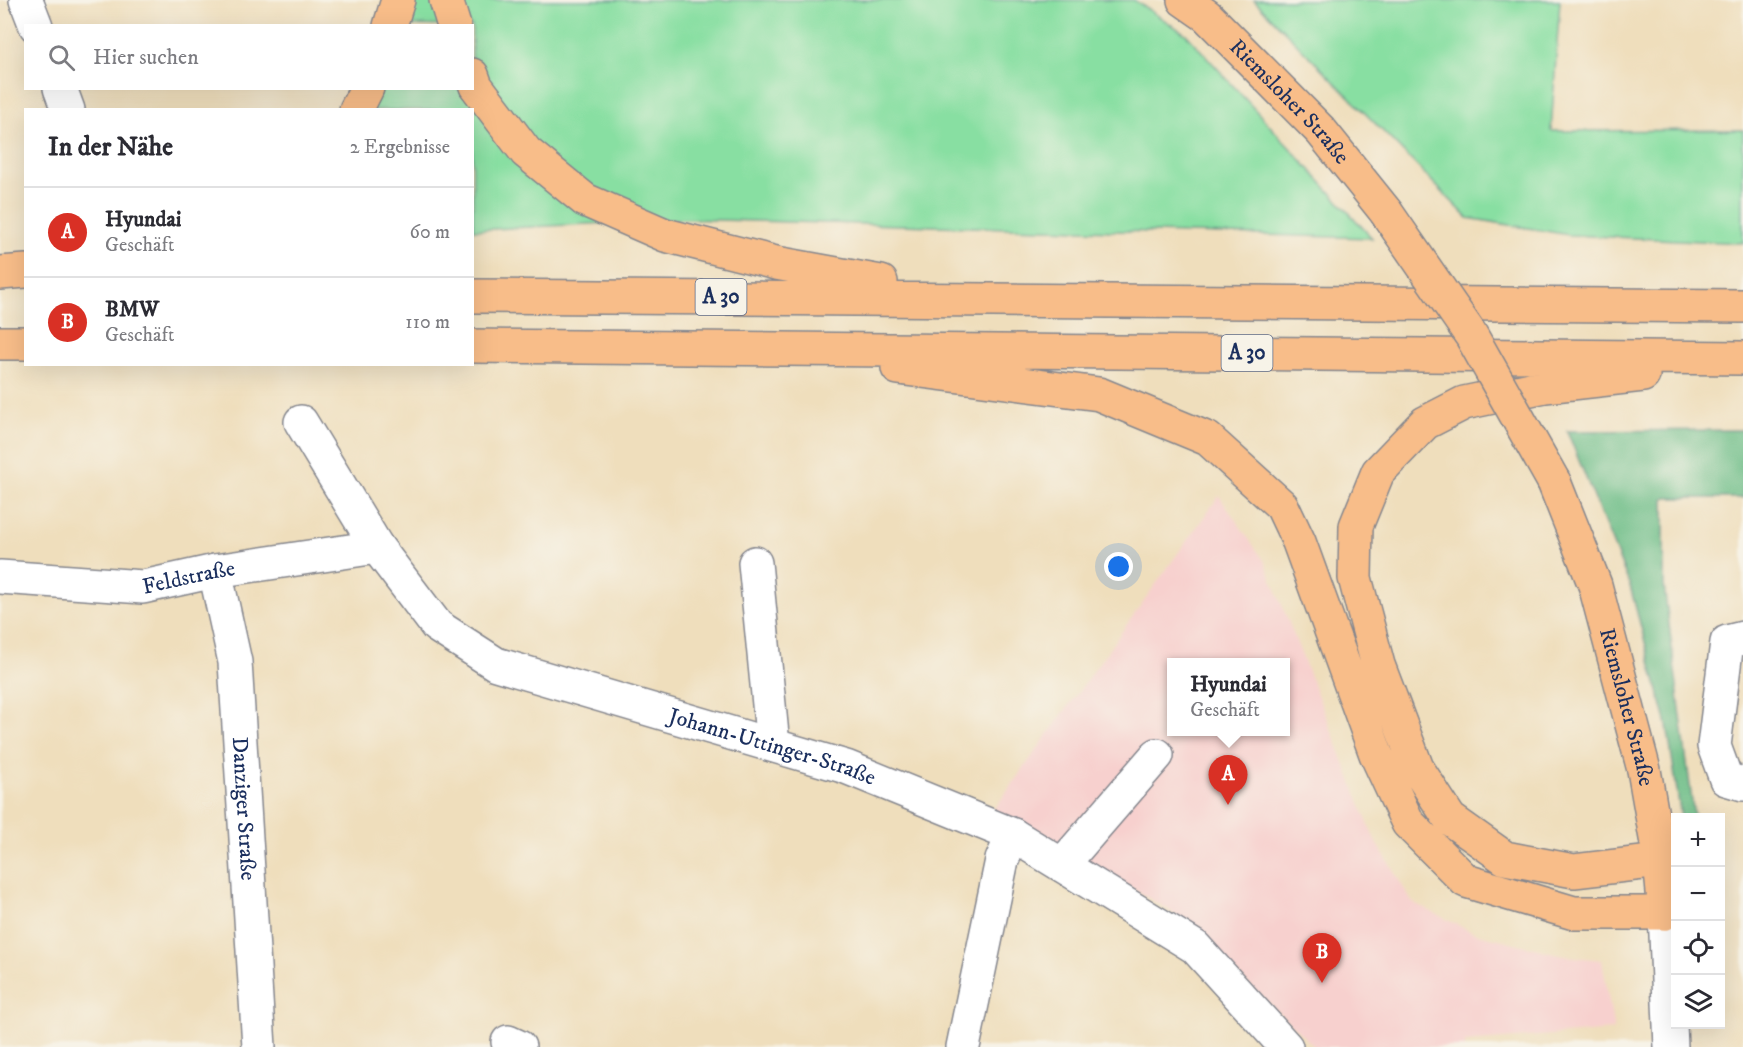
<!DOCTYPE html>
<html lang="de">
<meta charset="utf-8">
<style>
:root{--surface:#fff;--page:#f2f2f3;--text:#2b2b33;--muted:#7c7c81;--line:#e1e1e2;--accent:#d93025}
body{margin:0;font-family:"IM FELL DW Pica",serif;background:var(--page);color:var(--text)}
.controls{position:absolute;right:18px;bottom:18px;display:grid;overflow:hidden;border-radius:0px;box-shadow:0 6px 24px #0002}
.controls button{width:54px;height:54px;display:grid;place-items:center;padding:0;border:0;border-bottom:2px solid var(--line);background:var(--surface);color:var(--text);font:30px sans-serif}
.you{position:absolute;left:1119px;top:567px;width:21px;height:21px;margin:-15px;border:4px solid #fff;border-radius:50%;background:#1a73e8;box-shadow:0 0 0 9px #1a73e833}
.badge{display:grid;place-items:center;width:39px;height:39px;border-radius:50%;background:var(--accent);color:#fff;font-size:20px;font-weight:700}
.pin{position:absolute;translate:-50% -50px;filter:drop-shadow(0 2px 3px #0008)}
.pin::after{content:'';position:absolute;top:32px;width:21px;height:18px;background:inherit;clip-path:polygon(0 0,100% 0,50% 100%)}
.popup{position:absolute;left:1167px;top:658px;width:123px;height:78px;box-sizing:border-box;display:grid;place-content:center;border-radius:0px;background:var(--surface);filter:drop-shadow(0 2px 4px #0005);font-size:20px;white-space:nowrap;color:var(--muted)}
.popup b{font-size:22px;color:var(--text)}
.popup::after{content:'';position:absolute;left:50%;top:100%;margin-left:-12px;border:12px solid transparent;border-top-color:var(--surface)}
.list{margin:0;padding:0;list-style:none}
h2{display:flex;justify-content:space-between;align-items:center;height:78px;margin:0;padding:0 24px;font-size:26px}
h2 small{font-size:20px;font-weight:400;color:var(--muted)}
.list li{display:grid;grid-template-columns:39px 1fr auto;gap:18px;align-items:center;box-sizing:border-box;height:90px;padding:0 24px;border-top:2px solid var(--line)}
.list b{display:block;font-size:22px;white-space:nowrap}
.list p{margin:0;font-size:20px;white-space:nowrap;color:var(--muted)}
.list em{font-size:20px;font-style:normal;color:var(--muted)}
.icon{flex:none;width:33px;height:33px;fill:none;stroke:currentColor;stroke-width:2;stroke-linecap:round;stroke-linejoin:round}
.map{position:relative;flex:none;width:1743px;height:1047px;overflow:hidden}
.search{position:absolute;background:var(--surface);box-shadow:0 6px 24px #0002;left:24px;top:24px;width:450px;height:66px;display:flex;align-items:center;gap:15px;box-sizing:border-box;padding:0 21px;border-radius:0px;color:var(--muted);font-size:22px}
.panel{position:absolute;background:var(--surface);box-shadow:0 6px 24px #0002;left:24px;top:108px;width:450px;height:258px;border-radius:0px}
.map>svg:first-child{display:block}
</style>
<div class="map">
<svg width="1743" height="1047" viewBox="0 0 1743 1047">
<rect width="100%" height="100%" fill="#f7f3e8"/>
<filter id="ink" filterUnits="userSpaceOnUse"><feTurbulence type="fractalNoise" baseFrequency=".0167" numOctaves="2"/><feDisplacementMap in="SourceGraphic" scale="12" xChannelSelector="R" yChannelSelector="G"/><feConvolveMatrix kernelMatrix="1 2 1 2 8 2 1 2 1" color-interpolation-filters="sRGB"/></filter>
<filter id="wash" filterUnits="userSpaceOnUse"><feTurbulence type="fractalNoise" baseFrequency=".008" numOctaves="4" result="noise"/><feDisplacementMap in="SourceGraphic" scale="24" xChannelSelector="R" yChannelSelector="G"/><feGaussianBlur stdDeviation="1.35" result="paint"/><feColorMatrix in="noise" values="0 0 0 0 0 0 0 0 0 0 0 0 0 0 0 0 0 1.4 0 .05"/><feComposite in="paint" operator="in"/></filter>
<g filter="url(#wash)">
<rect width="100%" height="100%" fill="#efdebc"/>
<!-- built -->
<path fill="#f7d0ce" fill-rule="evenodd" d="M1219,496L1265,562L1373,836L1412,902L1474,933L1566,956L1602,960L1614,1030L1465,1042V1047H1315L1168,909L993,811ZM1171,662H1285V732H1171Z"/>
<!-- green -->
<path fill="#88dfa2" stroke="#528780" stroke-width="1.5" d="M389,0H1134L1186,34L1372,238L685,219L473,230L472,110H345L355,89L472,88V26L380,25Z
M1254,0H1560L1551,131L1743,130V243L1569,235L1468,218Z"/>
<!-- forest -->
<path fill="#6ebe88" stroke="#447673" stroke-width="1.5" d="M1743,430V498H1664V586L1694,817H1681L1667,725L1630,586L1567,431Z"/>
</g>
<g filter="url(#ink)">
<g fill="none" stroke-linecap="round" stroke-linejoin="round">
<!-- minor casing -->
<g stroke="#85868d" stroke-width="36">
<g id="minor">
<path d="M26,0L36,26"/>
<path d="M60,88L68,110"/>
<path id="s1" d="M301,422L377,547L437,626L496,664L846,767L1013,835L1195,947L1286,1047"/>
<path d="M755,563L773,745"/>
<path id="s2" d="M215,571L235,662L259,1047"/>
<path id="s3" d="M0,577L143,587L215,571L377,547"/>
<path d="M1743,638L1727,642L1714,746L1726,779L1743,784"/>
<path d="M1062,865L1157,755"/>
<path d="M1665,913L1671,1047"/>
<path d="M508,1042L519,1047"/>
<path d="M963,1047L1002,860L1013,835"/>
</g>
</g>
<!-- major casing -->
<g stroke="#85868d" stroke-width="36">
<g id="major">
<path id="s4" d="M1184,0L1207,16L1321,131L1386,212"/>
<path id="s5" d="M1554,482L1595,585L1644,770L1660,861L1665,913"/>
</g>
</g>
<!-- highway casing -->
<g stroke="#85868d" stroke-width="36">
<path id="highway" d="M446,0L454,26
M390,26L398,0
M472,75L476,86L526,152L585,200L665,235L776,263L881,282
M356,110L367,88
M0,273L26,271
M472,296L1743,306
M0,343H26
M472,346L1743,358
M898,368L1099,394L1208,439L1282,506L1299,542L1376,754L1408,823L1466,881L1574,913H1665
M1643,375L1545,386L1464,403L1425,423L1378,472L1356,526L1355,578L1378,665L1417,768L1450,819L1505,858L1574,871L1660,861"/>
</g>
<!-- minor -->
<use href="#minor" stroke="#fff" stroke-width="33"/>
<!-- major -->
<use href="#major" stroke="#f8bd89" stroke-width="33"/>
<!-- highway -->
<use href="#highway" stroke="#f8bd89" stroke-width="33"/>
<!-- major-bridge casing -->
<g stroke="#85868d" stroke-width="36" stroke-linecap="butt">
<path id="major-bridge" d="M1386,212L1471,335L1554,482"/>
</g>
<!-- major-bridge -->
<use href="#major-bridge" stroke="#f8bd89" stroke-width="33"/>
</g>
</g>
<g text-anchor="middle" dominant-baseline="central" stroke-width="4.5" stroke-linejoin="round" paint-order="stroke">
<!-- shield labels -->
<g fill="#f7f3e8" stroke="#5d6a87" stroke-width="1.5">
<rect x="695.5" y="279" width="51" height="36" rx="4.5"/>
<rect x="1221.5" y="335" width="51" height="36" rx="4.5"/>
</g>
<g font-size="21" font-weight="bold" fill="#1b2f5e">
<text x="721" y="297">A 30</text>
<text x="1247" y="353">A 30</text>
</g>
<!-- street labels -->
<g font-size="22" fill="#1b2f5e" stroke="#f7f3e8">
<text stroke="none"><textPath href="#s4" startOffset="147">Riemsloher Straße</textPath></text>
<text stroke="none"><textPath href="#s3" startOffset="190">Feldstraße</textPath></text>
<text stroke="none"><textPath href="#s5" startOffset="237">Riemsloher Straße</textPath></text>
<text stroke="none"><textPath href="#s1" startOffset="604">Johann-Uttinger-Straße</textPath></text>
<text stroke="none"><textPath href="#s2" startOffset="240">Danziger Straße</textPath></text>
</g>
</g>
</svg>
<div class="controls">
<button>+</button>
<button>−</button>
<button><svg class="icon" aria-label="locate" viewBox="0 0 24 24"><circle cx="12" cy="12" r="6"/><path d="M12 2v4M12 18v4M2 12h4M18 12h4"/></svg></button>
<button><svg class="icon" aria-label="layers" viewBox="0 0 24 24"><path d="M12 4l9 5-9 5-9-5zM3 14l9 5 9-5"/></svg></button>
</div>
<div class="you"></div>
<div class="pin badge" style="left:1228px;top:805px">A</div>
<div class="popup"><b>Hyundai</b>Geschäft</div>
<div class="pin badge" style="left:1322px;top:983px">B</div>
<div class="search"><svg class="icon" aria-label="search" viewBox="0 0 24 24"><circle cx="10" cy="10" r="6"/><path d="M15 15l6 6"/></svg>Hier suchen</div>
<section class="panel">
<h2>In der Nähe<small>2 Ergebnisse</small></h2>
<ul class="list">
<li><span class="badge">A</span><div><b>Hyundai</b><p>Geschäft</p></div><em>60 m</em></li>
<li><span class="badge">B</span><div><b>BMW</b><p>Geschäft</p></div><em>110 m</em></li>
</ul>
</section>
</div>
